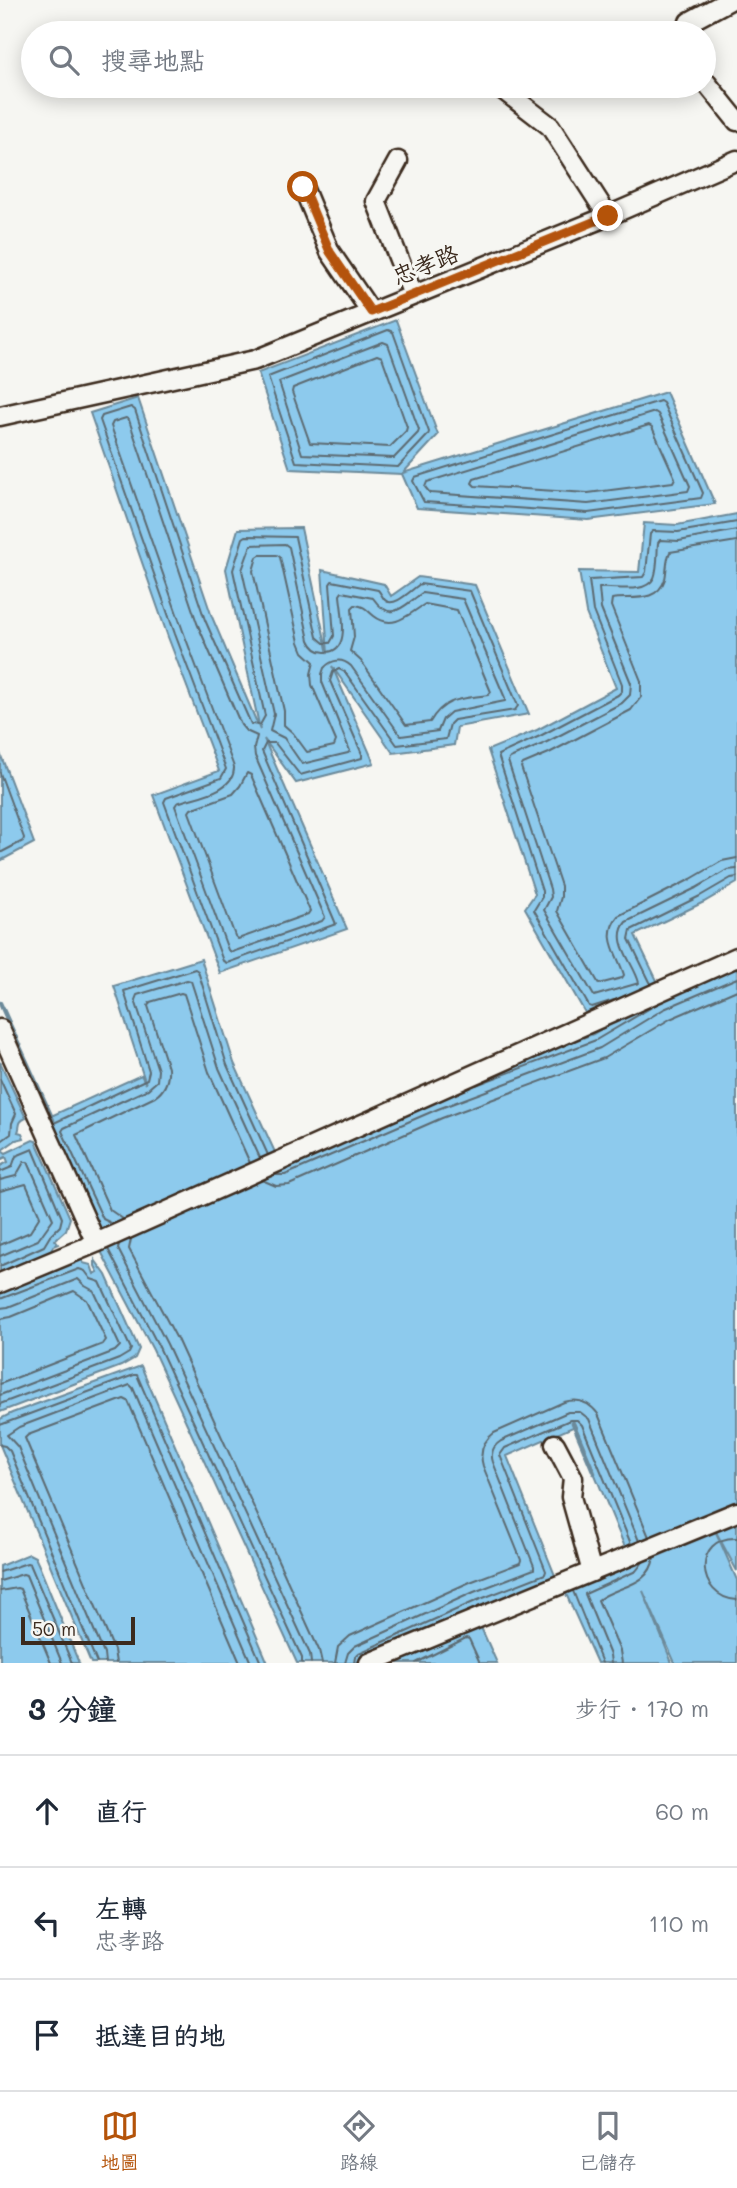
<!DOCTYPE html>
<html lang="zh-TW">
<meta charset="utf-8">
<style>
:root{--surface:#fff;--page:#f2f2f3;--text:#1f2937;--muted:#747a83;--line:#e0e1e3;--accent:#b45309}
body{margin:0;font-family:Mali,"LXGW WenKai TC",sans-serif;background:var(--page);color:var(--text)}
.scale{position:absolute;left:21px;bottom:18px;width:114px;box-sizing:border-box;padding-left:7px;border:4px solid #3b2a1e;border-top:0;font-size:19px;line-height:24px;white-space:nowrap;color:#3b2a1e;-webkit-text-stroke:5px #f6f6f2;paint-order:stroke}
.stop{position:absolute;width:21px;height:21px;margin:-16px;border:5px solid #b45309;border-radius:50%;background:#fff}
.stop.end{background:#b45309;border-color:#fff;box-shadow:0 2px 7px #0008}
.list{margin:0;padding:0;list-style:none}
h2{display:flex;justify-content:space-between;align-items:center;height:91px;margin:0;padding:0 28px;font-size:30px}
h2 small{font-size:23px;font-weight:400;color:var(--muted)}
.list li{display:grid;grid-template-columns:46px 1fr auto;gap:21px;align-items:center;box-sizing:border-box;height:112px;padding:0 28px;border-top:2px solid var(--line)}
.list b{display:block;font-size:26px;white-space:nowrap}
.list p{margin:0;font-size:23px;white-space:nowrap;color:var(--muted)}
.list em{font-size:23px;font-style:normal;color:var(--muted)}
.icon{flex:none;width:38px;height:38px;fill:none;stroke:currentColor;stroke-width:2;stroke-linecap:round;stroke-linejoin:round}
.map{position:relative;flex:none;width:737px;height:1663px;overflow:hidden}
.search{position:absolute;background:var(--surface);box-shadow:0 4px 18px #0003;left:21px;right:21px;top:21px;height:77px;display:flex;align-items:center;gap:18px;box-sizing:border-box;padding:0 24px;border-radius:38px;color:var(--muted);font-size:26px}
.sheet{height:427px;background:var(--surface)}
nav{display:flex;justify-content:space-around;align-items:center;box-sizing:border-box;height:98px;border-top:2px solid var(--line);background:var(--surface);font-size:19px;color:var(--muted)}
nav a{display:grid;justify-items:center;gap:4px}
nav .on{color:var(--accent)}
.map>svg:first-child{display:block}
</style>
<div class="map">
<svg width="737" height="1663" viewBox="0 0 737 1663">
<rect width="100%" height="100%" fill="#f6f6f2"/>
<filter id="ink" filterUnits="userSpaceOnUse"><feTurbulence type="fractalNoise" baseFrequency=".0143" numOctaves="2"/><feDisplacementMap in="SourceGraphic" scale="14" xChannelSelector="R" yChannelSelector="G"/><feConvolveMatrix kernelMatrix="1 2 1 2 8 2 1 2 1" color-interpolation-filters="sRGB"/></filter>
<g filter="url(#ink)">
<!-- water -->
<path fill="#8dcaed" stroke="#6c8a9a" stroke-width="2" d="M396,320L438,435L403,473L666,392L715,504L588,520L417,508L402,474L290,469L258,373Z
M138,398L212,617L260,730L226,569L238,529L301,528L328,654L322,570L384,584L391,596L418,577L475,585L529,714L457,727L454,745L393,753L332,666L374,763L296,783L264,739L347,929L220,973L153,795L219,771L168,637L90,413Z
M737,514V883L704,902L635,935L663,993L737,961V1571L715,1530L737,1580V1663H675L643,1591L672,1663H597L562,1585L629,1557L575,1426L507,1456L556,1578L480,1606L355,1663H297L153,1350L95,1240L40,1121L141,1075L146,1084L114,986L201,959L234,1063L279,1161L432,1094L593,1034L659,995L587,1016L525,908L535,894L488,750L537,730L616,688L586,613L579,571L639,572L644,523L677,525Z
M0,753L34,843L0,861Z
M0,1062L26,1118C17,1122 21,1125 18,1132L22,1133L24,1138L16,1140L2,1150L6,1153L33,1140L36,1141L70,1218L66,1230L55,1240L58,1244L53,1246L51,1251L0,1274V1166L8,1162L6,1157L0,1160Z
M83,1259V1263L91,1265L94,1274L98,1272L95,1266V1260L106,1275L139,1349L135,1358L121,1366L0,1412V1293Z
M141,1366L268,1663H91L0,1445V1419L12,1413Z
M29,1554L35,1557L40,1568L79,1663H0V1566Z
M475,1614L497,1663H378Z"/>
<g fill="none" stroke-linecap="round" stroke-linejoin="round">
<!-- shore -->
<path stroke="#5c6a71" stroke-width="2" d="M388,330L393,332L429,432L428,435L398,467L296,462L268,377Z
M383,342L388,344L419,430L418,433L394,458L302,454L279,382Z
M377,355L382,357L407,427L406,431L390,447L310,443L292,392L293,388Z
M660,401L663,403L703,493L701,498L588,513L424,502L413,481L415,477Z
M131,407L135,410L205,620L251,724L260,725L265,716L233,570L243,538L246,536L295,537L317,637L324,643H330L334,636L330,584L332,581L378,590C381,593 382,597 385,600C394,609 412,589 420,584L470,591L518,706L515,710L454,720L450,724L446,739L397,745L345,672L339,669L333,672L330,681L362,754V758L300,775L275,743H266L262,751L336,924L227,963L223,961L164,802L166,798L221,778L226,769L175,634L100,420L102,416Z
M655,412L658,414L690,486L688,491L588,504L430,493L425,487L427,482Z
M126,418L129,420L197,623L241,725L246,731L257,736L254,748L255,756L325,917L322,921L232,952L228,950L175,806L177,803C196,796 235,792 234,767L183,631L111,426L113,422Z
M649,425L652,427L675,478L673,482L588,493L475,486L472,483L474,479Z
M737,530L679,541L660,540L658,543C657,553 658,568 654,578C645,595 614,586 599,588L601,609L631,683L630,695L622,703L543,744L510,758L508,761L550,889L551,897L544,910L594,996L639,983C635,964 610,941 626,922L696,888L727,870L737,869
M737,541L670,552C666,560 667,570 665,579C657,604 631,596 612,599L611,606L641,681V697L631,710L549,753L523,764L521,767L561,886V897L557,911L599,984L622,978L624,975C618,954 601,937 618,916L691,879L722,861L737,858
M285,544L289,547L309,640C312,647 317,652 325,652C352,653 341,611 340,595L342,592L373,598C391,624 403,606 422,593L463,599L505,698V701L451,712L443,719L438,731L401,736L351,666C342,658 332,659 324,668L322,674V682L350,751L348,753L302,764L284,738L270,731L274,714L242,570L251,545Z
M260,555H277L280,557L299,642L303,652L314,662L311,674L312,685L336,741L334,746L307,752L293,733L284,725V711L253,571L257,557Z
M425,604L457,610L491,692L488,695C463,699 444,697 430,722L406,725L361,661L350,651L354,637L352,608L355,605C367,607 365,609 374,616C393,631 409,614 425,604Z
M0,773L24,838L23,841L0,853
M247,773L251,775L310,911L308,914L238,939L235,936L189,812L191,809L233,794L240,786Z
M651,984L629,939L631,930L700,896L731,878L737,877
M614,1000L592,1007L589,1006L534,910L542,897V891L498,755L540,736L618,695L622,691V684L593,611L589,580L643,577L646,572L650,534L653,531L678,532L737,522
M0,1079L16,1114L12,1123L11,1134L0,1142
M476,1085L596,1040L657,1004
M54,1123L147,1079L149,1071L124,991L195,969L198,971L227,1065L268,1155
M0,1172L12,1167L16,1156L33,1149L62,1218L60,1226L50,1236L44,1246L0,1266
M274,1175H285L438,1109L600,1048L664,1009L737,978
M0,1180L16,1176L24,1162H28L53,1219L38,1240L0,1256
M262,1180L276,1186L289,1185L442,1118L604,1058L670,1019L737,990
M0,1191L26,1184L40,1216L30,1232L0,1245
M123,1219L110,1210L76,1135L155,1097C165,1090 169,1081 168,1068L148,1006L150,1002L181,993L184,994L209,1072L250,1163
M113,1224L103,1219L62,1131L64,1128L148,1089L157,1081L158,1070L135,1000L137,995L187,980L191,981L219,1068L260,1158
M131,1239L129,1249L177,1339L319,1650L322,1663
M119,1244L118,1249L167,1344L310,1654L311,1663
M108,1249L159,1347L302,1658V1663
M0,1299L79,1269L85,1271L91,1279L100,1282L131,1349L129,1353L119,1359L0,1404
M0,1308L8,1307L78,1279L85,1286L94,1291L120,1346L115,1351L0,1395
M0,1319L11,1317L74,1291L87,1300L106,1340L103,1344L0,1384
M0,1425L134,1375H137L261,1663
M0,1445L5,1446L10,1451L97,1663
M737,1538C692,1536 696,1598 737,1600
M0,1572L27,1563L30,1564L72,1663
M0,1581L23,1574L26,1575L62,1663
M0,1591L17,1588L20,1589L51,1663
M573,1591L602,1663
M105,1663L104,1654L18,1447L7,1435L19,1427L130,1385L133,1388L251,1663
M116,1663L114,1650L25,1438L28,1435L124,1399L128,1401L240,1663
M335,1663L338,1647L350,1636L470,1582L520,1563L521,1560L483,1466C479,1452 483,1441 494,1433L564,1402C578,1398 589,1402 598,1414L649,1537
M345,1663L348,1653L355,1646L474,1592L534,1569V1566L493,1462C490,1453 493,1446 501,1441L568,1412H580L589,1419L639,1541
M354,1663L355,1657L359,1653L478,1600L545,1574L546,1571L500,1455L505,1448L570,1420H577L582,1425L631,1544
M416,1663L466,1638L469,1639L480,1663
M611,1663L610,1655L585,1594L636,1571L643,1562
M622,1663L620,1651L598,1600C618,1585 650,1587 654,1557"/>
<!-- stream -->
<path stroke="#6c8a9a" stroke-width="4.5" d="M0,1003L53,1120
M573,1423L594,1473"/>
<!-- minor casing -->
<g stroke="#3b2a1e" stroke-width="23">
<path id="minor" d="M689,22L730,0
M704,80L737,121
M502,89L550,126L608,216
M398,161L376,201L413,295
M303,187L330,252L371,312
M0,416L255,360L608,216L737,160
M0,1029L96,1243L0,1283
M96,1243L737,957
M555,1444L573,1478L571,1497L592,1572
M369,1663L737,1512"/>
</g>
<!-- minor -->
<use href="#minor" stroke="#f6f6f2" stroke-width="18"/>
</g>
</g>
<g fill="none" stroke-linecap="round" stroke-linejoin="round" filter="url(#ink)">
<!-- route -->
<path stroke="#b45309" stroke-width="9" d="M303,187L330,252L371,312L608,216"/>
</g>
<g text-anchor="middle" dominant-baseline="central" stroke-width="6" stroke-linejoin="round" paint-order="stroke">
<!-- street labels -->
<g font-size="23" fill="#3b2a1e" stroke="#f6f6f2">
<text transform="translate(425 264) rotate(-22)">忠孝路</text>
</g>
</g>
</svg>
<div class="scale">50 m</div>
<div class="stop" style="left:303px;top:187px"></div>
<div class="stop end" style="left:608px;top:216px"></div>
<div class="search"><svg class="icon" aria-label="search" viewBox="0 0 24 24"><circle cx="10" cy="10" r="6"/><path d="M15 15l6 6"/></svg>搜尋地點</div>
</div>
<section class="sheet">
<h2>3 分鐘<small>步行 · 170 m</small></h2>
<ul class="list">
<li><svg class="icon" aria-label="ahead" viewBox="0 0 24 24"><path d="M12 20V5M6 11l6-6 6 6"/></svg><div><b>直行</b></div><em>60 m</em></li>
<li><svg class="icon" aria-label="left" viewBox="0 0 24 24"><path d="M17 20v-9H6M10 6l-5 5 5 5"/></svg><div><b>左轉</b><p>忠孝路</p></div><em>110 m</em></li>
<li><svg class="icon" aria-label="arrive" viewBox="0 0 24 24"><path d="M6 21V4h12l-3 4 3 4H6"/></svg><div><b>抵達目的地</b></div></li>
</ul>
</section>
<nav>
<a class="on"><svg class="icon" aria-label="map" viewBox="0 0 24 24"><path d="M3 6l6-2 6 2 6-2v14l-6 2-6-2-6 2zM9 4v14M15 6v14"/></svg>地圖</a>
<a><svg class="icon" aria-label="directions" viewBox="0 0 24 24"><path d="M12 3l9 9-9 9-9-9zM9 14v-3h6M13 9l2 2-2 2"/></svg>路線</a>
<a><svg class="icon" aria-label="saved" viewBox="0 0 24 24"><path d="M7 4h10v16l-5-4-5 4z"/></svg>已儲存</a>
</nav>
